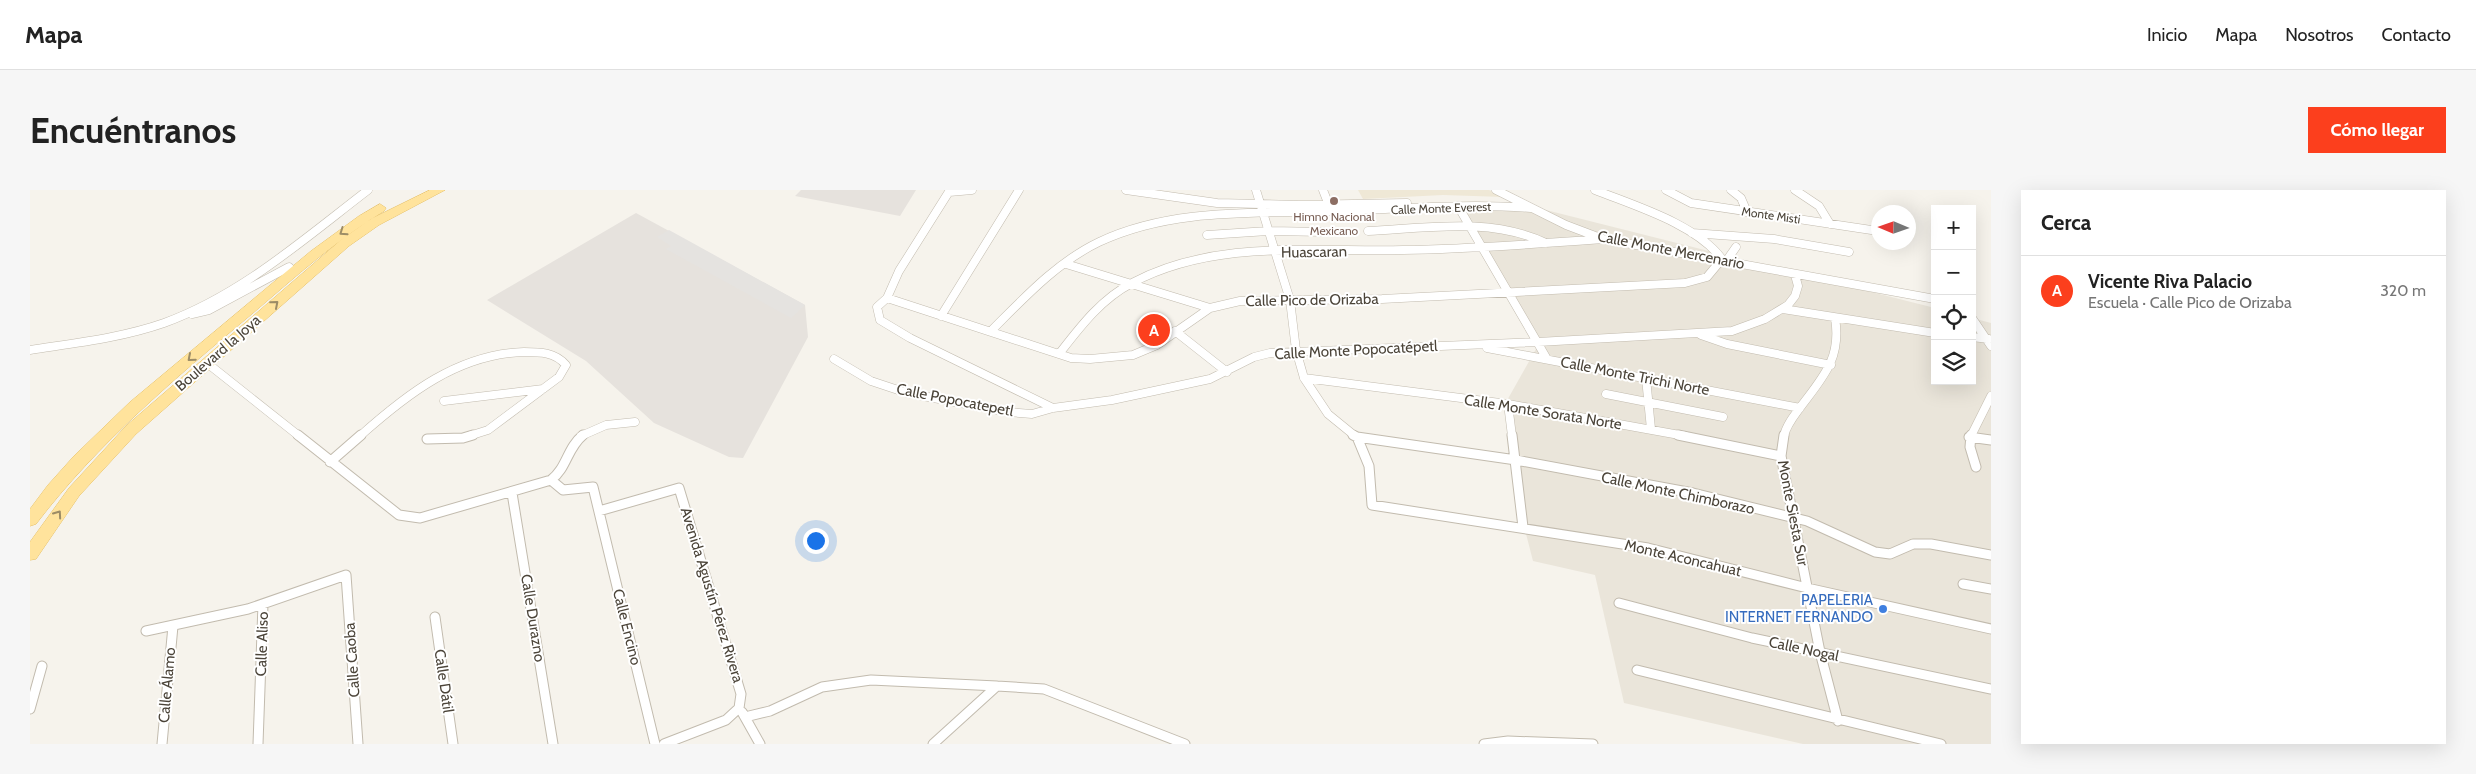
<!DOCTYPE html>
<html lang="es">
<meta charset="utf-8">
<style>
:root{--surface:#fff;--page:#f6f6f6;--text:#222;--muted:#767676;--line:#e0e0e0;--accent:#fc3f1d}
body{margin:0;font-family:Cabin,sans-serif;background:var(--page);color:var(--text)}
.controls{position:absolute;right:15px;top:15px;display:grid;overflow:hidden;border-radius:0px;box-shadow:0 5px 20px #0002}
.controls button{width:45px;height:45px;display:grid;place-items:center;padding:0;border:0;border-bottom:1px solid var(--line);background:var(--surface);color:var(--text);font:25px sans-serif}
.compass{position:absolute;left:1841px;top:15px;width:45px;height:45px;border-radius:50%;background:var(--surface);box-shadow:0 5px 20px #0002;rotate:272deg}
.you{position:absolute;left:785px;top:350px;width:18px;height:18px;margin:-12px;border:4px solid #fff;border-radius:50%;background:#1a73e8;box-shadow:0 0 0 8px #1a73e833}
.badge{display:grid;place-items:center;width:32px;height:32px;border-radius:50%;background:var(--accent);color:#fff;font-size:16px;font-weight:700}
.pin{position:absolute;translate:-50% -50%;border:2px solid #fff;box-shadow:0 1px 5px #0006}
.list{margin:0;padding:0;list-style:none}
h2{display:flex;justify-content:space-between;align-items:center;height:65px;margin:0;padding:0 20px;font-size:21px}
h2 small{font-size:16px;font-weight:400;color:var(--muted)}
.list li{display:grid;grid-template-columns:32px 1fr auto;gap:15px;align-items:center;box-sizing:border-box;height:70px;padding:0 20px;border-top:1px solid var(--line)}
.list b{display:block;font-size:19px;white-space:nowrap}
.list p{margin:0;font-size:16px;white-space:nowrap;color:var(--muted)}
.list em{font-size:16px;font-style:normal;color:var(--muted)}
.icon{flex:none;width:28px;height:28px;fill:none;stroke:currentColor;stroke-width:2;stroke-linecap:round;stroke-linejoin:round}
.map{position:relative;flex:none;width:1961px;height:554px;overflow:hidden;border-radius:0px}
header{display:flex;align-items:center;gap:30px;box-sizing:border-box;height:70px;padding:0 25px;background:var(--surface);border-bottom:1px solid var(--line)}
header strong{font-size:24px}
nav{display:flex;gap:28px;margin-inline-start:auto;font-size:18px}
.intro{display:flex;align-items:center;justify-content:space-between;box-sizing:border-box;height:120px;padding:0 30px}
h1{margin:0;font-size:35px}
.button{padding:12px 22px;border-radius:0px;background:var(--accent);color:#fff;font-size:18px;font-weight:700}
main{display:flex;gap:30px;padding:0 30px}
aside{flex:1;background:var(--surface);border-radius:0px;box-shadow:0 5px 20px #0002}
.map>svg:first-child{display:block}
</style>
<header>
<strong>Mapa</strong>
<nav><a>Inicio</a><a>Mapa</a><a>Nosotros</a><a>Contacto</a></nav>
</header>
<div class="intro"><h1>Encuéntranos</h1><a class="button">Cómo llegar</a></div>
<main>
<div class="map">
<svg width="1961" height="554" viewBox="0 0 1961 554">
<rect width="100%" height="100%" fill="#f6f3ec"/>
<!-- residential -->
<path fill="#eae5da" d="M1430,17H1504L1905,118V191H1942V128L1961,133V554H1773L1594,513L1565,385L1503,371L1493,332L1475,214L1510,152Z"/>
<!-- industrial -->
<path fill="#e6e2dd" d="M771,0H886L870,26L765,6Z
M606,23L775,115L778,147L713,268L699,267L624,233L556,171L457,110Z"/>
<!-- education -->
<path fill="#efe8d6" d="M1328,0H1459L1474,7L1413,5L1333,9Z"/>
<!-- parking -->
<path fill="#e5e3e0" d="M639,40L775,115L761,128L636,59L641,56L627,47Z"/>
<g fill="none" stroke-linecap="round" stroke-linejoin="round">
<!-- minor-far1 casing -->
<g stroke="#c2bbae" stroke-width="9">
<path id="minor-far1" d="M920,0L869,81L857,108L847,117L850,130L880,148L1023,218
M1096,0L1187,13L1268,15L1377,13
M1226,0L1260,110L1266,160L1274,188L1298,224L1325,246
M1293,0L1300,18
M1466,0L1536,35L1573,49L1905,109
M1636,0L1661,13L1848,41
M1701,0L1711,8L1717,22
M1765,0L1789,16L1800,34
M919,2L942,0
M1428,16L1517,169
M1338,41C1397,38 1461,27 1516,53
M1662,43L1744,49L1819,62
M1177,45L1238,41L1295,42
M1697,70L1706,57
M1036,74L1180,118
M857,108L1041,168L1060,169L1103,165L1127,155L1180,118L1210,111L1352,109L1655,93L1677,87L1692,69C1666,34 1605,16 1565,0
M1753,119L1905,143
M162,124L179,120L259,77L264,82
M911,126L989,0
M1942,128L1961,156
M961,141C993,109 1027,72 1069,52C1143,17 1228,24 1308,21C1372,19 1436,13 1501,18
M1145,141L1197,182
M1671,145L1697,154L1801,175
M1942,147L1959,149
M1457,158L1770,218
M0,160C45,153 91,148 134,133C211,105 274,49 338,0
M1029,164C1050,137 1071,109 1102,93C1184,49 1283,62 1373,60C1440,59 1506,54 1573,49
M804,169L841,191L877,203L978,222L1002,224L1023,218L1082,210L1180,189L1224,167L1240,163L1508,152L1702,141L1735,129L1758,115L1765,106L1768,96L1765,85
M177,173L269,246
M1274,188L1478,214L1655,246
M1616,188L1621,239
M1576,204L1693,227
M414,211L513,199
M1478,214L1482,246
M330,246C377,204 428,164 494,162C510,162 525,162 536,175L529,187L458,240L439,246
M551,246L576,235L605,232
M1754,246C1756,236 1763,227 1769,219C1792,188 1812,169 1805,128
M1941,246L1961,206"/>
</g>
<!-- minor casing -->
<g stroke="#c2bbae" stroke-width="11">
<path id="minor" d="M268,245L369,325L390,328L521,290C537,278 537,258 553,245
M1323,245L1327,247L1339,276L1342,315L1618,358L1777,398L1961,439
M1482,245L1493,337
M1648,245L1751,266
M1754,245L1751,266L1790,462L1808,531
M1941,245L1940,257L1946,277
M1327,247L1486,270L1663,303L1777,331L1845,362L1860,364L1883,354H1901L1961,365
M1939,247L1961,250
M397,249L433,248L443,245
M300,272L331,245
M521,290L533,300L563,297L625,554
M482,303L523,554
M569,321L649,298L711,504L709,518L696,530L634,554
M1933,394L1961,399
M1589,413L1722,448L1961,499
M405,427L423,554
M116,441L218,419L316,385L328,554
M1607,480L1911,554
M0,519L12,476
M712,522L730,554
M715,527L740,521L792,497L841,490L967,496L1014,499L1155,554
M132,554L143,436
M228,554L233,414
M903,554L967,496
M1454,554L1478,551L1563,554"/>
</g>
<!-- primary casing -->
<g stroke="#e6c16a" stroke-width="1">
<path id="primary" d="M400,0H415L349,35L319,56L106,244L49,306L6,369L0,370V352L39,298L96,236L311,50L341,29Z
M350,14L356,18L354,21C306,50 265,87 223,123C144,189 68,253 6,334L0,336V319L18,295L44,266L100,212L281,61L329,26Z"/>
</g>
<!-- minor-far1 -->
<use href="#minor-far1" stroke="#fff" stroke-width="8"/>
<!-- minor -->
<use href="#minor" stroke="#fff" stroke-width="9"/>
<!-- primary -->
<use href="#primary" fill="#ffe39c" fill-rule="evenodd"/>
</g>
<!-- one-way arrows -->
<defs><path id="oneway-chevron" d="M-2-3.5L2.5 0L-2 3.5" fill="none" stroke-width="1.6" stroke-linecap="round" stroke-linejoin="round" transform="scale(1.25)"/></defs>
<g stroke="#9c8c66">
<use href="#oneway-chevron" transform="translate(313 42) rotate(145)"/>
<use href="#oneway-chevron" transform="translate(245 114) rotate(-41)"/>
<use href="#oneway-chevron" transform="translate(161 168) rotate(139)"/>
<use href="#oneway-chevron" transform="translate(28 324) rotate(-55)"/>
</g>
<!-- markers -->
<circle fill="#8d6e63" stroke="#fff" stroke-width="2" cx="1304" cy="11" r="5"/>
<circle fill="#3f7fe0" stroke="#fff" stroke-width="2" cx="1853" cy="419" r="5"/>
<g text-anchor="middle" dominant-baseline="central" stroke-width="4" stroke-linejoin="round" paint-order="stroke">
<!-- far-street labels -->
<g font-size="12" fill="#4b4439" stroke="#fff">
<text transform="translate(1411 18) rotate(-2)">Calle Monte Everest</text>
<text transform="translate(1741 25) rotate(8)">Monte Misti</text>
</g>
<!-- far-education labels -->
<g font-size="12" fill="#785e54" stroke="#fff">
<text x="1304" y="26">Himno Nacional<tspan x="1304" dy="14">Mexicano</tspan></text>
</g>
<!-- street labels -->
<g font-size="15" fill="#4b4439" stroke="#fff">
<text transform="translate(1641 60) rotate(11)">Calle Monte Mercenario</text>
<text transform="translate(1284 62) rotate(-1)">Huascaran</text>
<text transform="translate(1282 110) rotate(-1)">Calle Pico de Orizaba</text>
<text transform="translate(1326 160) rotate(-3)">Calle Monte Popocatépetl</text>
<text transform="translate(188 163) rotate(-41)">Boulevard la Joya</text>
<text transform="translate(1605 186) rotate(11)">Calle Monte Trichi Norte</text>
<text transform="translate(925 210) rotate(11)">Calle Popocatepetl</text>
<text transform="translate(1513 222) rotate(9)">Calle Monte Sorata Norte</text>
<text transform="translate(1648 303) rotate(12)">Calle Monte Chimborazo</text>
<text transform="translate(1763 323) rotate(79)">Monte Siesta Sur</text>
<text transform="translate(1653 368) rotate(13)">Monte Aconcahuat</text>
<text transform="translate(682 405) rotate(73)">Avenida Agustín Pérez Rivera</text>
<text transform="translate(503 428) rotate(81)">Calle Durazno</text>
<text transform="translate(597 437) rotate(76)">Calle Encino</text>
<text transform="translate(232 454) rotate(-88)">Calle Aliso</text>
<text transform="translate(1774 459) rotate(12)">Calle Nogal</text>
<text transform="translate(322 470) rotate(-94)">Calle Caoba</text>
<text transform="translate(414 491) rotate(82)">Calle Dátil</text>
<text transform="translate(137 495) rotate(-85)">Calle Álamo</text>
</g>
<!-- shop labels -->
<g font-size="15" fill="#366cbe" stroke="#fff" text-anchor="end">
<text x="1843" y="410">PAPELERIA<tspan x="1843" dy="17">INTERNET FERNANDO</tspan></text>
</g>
</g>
</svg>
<div class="controls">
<button>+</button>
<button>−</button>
<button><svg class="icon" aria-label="locate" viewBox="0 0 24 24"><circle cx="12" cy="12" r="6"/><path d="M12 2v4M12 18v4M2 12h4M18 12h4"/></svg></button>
<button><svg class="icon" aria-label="layers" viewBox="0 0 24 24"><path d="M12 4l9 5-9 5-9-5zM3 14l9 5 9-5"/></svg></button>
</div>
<svg class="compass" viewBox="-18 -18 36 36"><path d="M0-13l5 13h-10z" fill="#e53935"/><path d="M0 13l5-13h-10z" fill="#767676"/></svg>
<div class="you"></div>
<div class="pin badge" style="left:1124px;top:140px">A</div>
</div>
<aside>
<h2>Cerca<small></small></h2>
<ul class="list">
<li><span class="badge">A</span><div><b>Vicente Riva Palacio</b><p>Escuela · Calle Pico de Orizaba</p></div><em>320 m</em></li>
</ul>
</aside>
</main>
